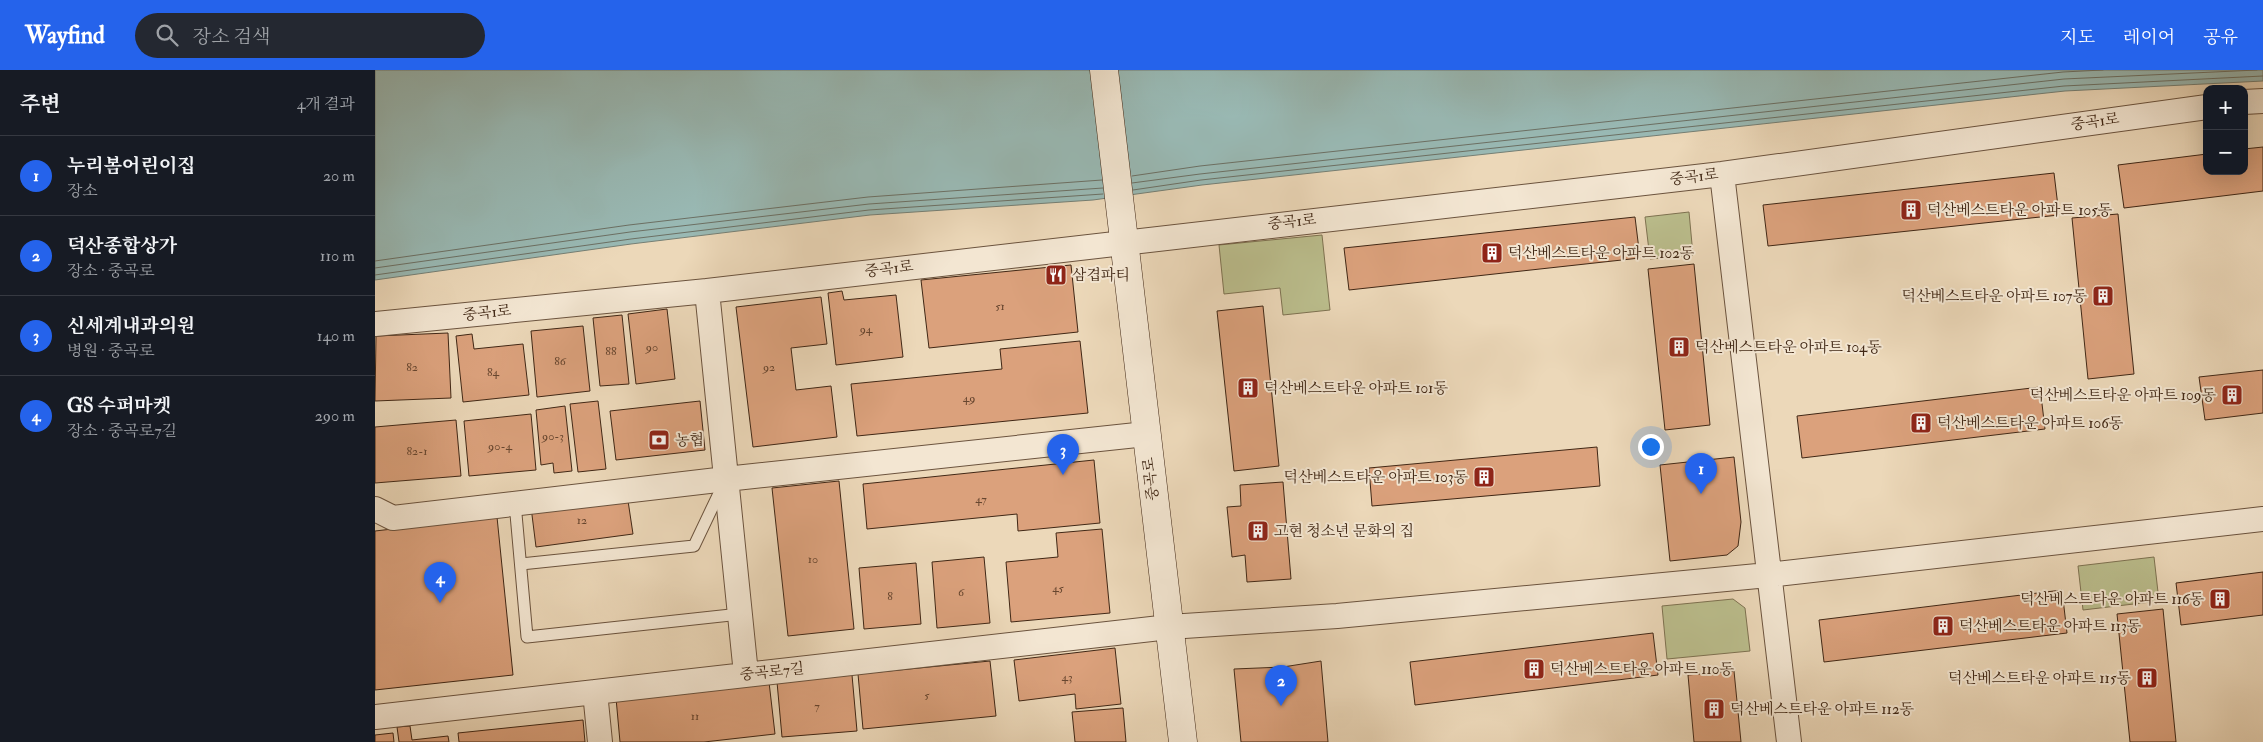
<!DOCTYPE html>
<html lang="ko">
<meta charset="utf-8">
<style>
:root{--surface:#171b24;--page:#242831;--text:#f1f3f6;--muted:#9ea1a6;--line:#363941;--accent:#2563eb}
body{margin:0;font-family:"IM FELL Double Pica","Noto Serif KR",serif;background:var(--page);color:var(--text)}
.controls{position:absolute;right:15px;top:15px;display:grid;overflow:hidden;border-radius:10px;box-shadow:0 5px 20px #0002}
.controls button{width:45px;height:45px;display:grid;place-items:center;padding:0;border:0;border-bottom:1px solid var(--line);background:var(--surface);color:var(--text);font:25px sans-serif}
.you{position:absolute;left:1275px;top:376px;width:18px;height:18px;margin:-12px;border:4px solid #fff;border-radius:50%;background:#1a73e8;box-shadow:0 0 0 8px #1a73e833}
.badge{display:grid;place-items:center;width:32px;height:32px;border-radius:50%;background:var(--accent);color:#fff;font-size:16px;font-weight:700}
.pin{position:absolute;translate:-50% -41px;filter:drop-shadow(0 1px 2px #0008)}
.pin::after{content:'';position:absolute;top:26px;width:18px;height:15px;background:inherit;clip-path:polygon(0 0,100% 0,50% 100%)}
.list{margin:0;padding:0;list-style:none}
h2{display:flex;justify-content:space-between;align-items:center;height:65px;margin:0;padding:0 20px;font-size:21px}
h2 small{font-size:16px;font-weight:400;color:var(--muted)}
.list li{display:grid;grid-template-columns:32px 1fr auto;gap:15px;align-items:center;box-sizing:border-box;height:80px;padding:0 20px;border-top:1px solid var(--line)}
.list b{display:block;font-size:19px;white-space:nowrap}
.list p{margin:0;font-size:16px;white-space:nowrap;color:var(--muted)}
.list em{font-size:16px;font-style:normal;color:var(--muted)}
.icon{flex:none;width:28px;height:28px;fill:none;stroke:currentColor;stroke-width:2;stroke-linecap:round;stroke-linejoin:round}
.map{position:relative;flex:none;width:1888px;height:672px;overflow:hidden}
header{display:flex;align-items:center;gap:30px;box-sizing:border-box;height:70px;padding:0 25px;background:var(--accent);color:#fff}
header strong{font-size:24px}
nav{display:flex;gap:28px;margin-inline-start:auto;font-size:18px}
.search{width:350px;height:45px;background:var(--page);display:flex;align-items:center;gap:12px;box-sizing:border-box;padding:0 18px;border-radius:28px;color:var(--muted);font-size:19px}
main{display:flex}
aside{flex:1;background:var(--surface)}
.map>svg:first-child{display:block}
</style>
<header>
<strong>Wayfind</strong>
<div class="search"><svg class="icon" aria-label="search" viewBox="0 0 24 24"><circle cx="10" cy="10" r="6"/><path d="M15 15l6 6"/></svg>장소 검색</div>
<nav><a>지도</a><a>레이어</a><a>공유</a></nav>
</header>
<main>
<aside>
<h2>주변<small>4개 결과</small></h2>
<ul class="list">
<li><span class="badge">1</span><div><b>누리봄어린이집</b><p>장소</p></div><em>20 m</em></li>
<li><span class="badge">2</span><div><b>덕산종합상가</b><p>장소 · 중곡로</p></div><em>110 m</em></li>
<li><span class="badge">3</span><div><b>신세계내과의원</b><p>병원 · 중곡로</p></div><em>140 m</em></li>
<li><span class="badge">4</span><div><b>GS 수퍼마켓</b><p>장소 · 중곡로7길</p></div><em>290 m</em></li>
</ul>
</aside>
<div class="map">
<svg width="1888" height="672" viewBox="0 0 1888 672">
<rect width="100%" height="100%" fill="#ecd8b9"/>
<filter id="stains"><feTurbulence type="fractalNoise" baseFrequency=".004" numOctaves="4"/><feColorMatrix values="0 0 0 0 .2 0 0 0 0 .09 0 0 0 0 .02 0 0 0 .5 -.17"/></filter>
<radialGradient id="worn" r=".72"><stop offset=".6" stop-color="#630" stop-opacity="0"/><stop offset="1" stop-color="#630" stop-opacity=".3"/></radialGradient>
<!-- green -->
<path fill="#bbbe8d" stroke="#7e7251" d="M1314,142L1318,185L1275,189L1270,147Z
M947,165L955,240L908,245L905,218L849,224L844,175Z
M1779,487L1784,531L1708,540L1703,496Z
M1358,529L1370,538L1375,581L1292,589L1287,536Z"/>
<!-- water -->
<path fill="#99b9b4" stroke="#757f74" d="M0,0H1888V11L1690,21L827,115L718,130L495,145L256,174L0,210Z"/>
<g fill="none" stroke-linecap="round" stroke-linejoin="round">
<!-- shore -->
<path stroke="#6c7064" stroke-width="1" d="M757,106L825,96L1688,2L1728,0
M757,113L825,104L1689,9L1882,0
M758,120L826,110L1689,16L1888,6
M0,191L254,155L493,127L727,110
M0,198L255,162L494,134L728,118
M0,205L256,169L494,140L728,124"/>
</g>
<!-- building -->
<path fill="#dba17c" stroke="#402715" d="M1888,77V121L1749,138L1743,95L1832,84V101H1869V79Z
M1679,103L1684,145L1393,176L1388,135Z
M1743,144L1759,304L1713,309L1697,148Z
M1260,147L1265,188L974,220L969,178Z
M1319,194L1335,355L1290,360L1273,199Z
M696,195L703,262L554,278L546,210Z
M467,221L469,230L521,225L528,287L461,295L453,223Z
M446,227L452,274L416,278L421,320L456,316L462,367L378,377L361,237Z
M888,236L904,396L859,401L842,241Z
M292,239L300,309L261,314L253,244Z
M247,245L254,314L225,316L218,248Z
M208,256L215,321L162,327L156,261Z
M73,263L76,328L0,331L1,266Z
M97,264L99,279L148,274L154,325L88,332L81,266Z
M705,271L713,343L482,366L476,314L627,299L625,279Z
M1888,300V343L1830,350L1824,307Z
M1665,317L1670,359L1427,388L1422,346Z
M223,331L231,399L203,402L195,334Z
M325,331L330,380L241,390L235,341Z
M190,336L197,401L179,403L178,393L166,395L161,340Z
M156,344L161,400L94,406L89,351Z
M81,350L86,406L0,413V357Z
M1222,377L1225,416L997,436L994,398Z
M1359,387L1366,452L1363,476L1352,485L1295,491L1285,395Z
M719,390L725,453L643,461L642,444L492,459L488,414Z
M464,411L479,559L413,566L397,418Z
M908,412L916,509L872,512L870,485L857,487L852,437L866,436L865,415Z
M252,424L258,464L161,477L156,437Z
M122,447L138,605L0,620V461Z
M727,459L735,543L636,552L631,492L683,487L681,463Z
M609,487L615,553L562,558L557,492Z
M541,493L546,554L489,559L484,498Z
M1888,502V545L1806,555L1801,513Z
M1687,520L1692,563L1449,592L1444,550Z
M1788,539L1801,672H1755L1742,544Z
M1278,563L1283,605L1040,635L1035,592Z
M740,578L746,634L701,639L700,624L644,631L639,590Z
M615,591L621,646L488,659L483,604Z
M946,591L953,672H866L859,599L908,597Z
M1359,601L1366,672H1319L1313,605Z
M477,605L482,661L407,667L402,612Z
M394,612L400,664L329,672H245L241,628Z
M748,638L751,672H700L697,642Z
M208,650L210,672H84L83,663Z
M35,656L37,670L73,666L74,672H24L22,657Z
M18,663L19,672H0V665Z"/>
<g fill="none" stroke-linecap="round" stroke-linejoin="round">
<!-- lane casing -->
<g stroke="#6b533e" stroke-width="13">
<path id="lane" d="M140,433L152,567L365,544
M146,494L319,476L348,415"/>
</g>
<!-- street casing -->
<g stroke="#6b533e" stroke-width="26">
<path id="street" d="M1869,32L1888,31
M1347,104L1414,672
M332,221L371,604
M0,254L332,221L1347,104L1832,37
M0,439L18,448L351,409L771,364
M220,622L225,672
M0,647L794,557L962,546L1393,505L1888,449"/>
</g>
<!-- secondary casing -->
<g stroke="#402715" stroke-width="29">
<path id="secondary" d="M729,0L808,672"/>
</g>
<!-- lane -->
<use href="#lane" stroke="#f3e6d2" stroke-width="11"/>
<!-- street -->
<use href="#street" stroke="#f3e6d2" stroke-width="24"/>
<!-- secondary -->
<use href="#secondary" stroke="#f3e6d2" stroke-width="28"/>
</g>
<!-- icons -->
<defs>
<g id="building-square" transform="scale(1.125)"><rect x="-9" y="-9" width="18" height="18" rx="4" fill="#8f2418" stroke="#f3e6d2"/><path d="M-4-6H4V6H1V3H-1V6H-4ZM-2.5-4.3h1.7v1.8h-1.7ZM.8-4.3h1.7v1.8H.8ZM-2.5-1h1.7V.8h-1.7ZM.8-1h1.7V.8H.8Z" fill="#fff"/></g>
<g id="restaurant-square" transform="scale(1.125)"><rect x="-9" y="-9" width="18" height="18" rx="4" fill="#8f2418" stroke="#f3e6d2"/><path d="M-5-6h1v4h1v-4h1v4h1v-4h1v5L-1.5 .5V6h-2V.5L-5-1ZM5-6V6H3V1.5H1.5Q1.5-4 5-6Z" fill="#fff"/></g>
<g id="bank-square" transform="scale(1.125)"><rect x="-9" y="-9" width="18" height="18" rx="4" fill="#8f2418" stroke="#f3e6d2"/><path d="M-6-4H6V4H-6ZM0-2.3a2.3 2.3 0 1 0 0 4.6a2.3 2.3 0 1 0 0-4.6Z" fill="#fff"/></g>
</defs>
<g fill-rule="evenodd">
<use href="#building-square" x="1536" y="140"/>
<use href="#building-square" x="1117" y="183"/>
<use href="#restaurant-square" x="681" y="205"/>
<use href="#building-square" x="1728" y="226"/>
<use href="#building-square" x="1304" y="277"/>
<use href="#building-square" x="873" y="318"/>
<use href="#building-square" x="1857" y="325"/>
<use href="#building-square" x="1546" y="353"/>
<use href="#bank-square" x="284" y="370"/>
<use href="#building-square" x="1109" y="407"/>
<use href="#building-square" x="883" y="461"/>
<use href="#building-square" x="1845" y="529"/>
<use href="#building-square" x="1568" y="556"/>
<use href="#building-square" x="1159" y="599"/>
<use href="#building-square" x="1772" y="608"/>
<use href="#building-square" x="1339" y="639"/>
</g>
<g text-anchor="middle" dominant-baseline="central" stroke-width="4" stroke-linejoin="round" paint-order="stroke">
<!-- number labels -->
<g font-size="12" fill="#67462f">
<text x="625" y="236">51</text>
<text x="491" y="259">94</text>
<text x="277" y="277">90</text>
<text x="236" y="281">88</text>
<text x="185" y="291">86</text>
<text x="37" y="297">82</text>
<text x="394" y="297">92</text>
<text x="118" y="302">84</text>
<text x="594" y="328">49</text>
<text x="178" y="366">90-3</text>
<text x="125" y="376">90-4</text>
<text x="42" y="381">82-1</text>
<text x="606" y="429">47</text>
<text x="207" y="450">12</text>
<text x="438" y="489">10</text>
<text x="683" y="518">45</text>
<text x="586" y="522">6</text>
<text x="515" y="526">8</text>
<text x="692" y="607">43</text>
<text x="552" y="625">5</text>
<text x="442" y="636">7</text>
<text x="320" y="646">11</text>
</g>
<!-- street labels -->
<g font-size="15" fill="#402715" stroke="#f3e6d2">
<text transform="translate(1720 52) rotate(-8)">중곡1로</text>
<text transform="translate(1319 107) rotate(-7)">중곡1로</text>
<text transform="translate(917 152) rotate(-6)">중곡1로</text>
<text transform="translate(514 199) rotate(-7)">중곡1로</text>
<text transform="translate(112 243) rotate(-6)">중곡1로</text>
<text transform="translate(776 409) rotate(-97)">중곡로</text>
<text transform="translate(397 602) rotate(-6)">중곡로7길</text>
</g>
<!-- poi labels -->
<g font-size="15" fill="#402715" stroke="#f3e6d2" text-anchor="start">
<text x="1552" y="140">덕산베스트타운 아파트 105동</text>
<text x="1133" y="183">덕산베스트타운 아파트 102동</text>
<text x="697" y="205">삼겹파티</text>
<text x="1712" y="226" text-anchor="end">덕산베스트타운 아파트 107동</text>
<text x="1320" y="277">덕산베스트타운 아파트 104동</text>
<text x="889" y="318">덕산베스트타운 아파트 101동</text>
<text x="1841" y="325" text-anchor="end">덕산베스트타운 아파트 109동</text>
<text x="1562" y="353">덕산베스트타운 아파트 106동</text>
<text x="300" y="370">농협</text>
<text x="1093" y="407" text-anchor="end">덕산베스트타운 아파트 103동</text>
<text x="899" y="461">고현 청소년 문화의 집</text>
<text x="1829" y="529" text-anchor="end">덕산베스트타운 아파트 116동</text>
<text x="1584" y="556">덕산베스트타운 아파트 113동</text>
<text x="1175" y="599">덕산베스트타운 아파트 110동</text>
<text x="1756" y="608" text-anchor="end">덕산베스트타운 아파트 115동</text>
<text x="1355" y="639">덕산베스트타운 아파트 112동</text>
</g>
</g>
<rect width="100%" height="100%" filter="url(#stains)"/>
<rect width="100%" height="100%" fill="url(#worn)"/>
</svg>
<div class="controls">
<button>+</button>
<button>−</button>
</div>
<div class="you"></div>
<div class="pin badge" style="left:1326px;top:424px">1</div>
<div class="pin badge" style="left:906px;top:636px">2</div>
<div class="pin badge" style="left:688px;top:405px">3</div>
<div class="pin badge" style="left:65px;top:533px">4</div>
</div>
</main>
